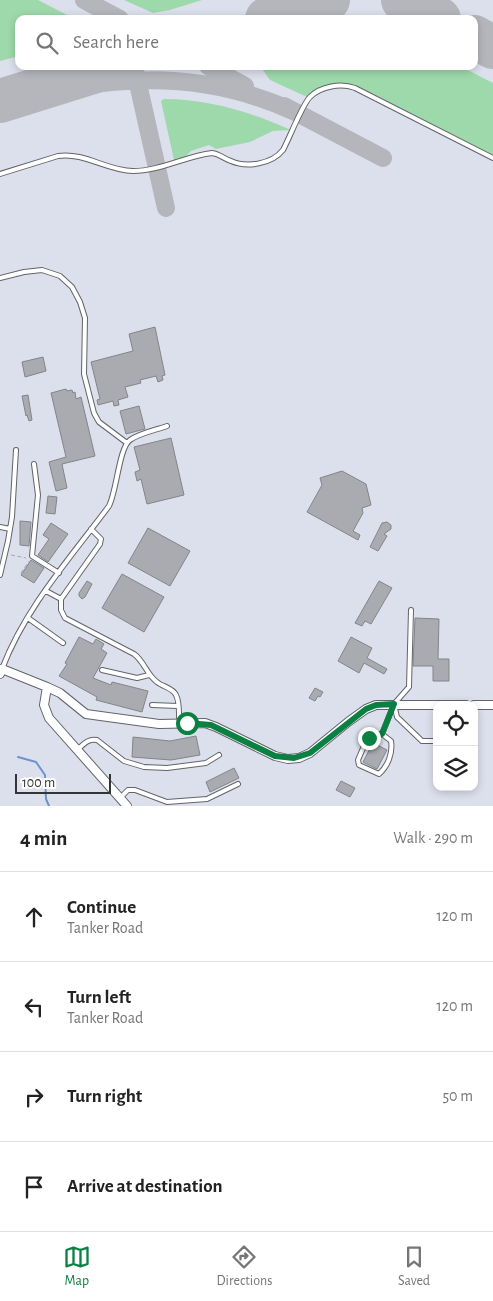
<!DOCTYPE html>
<meta charset="utf-8">
<style>
:root{--surface:#fff;--page:#f6f6f6;--text:#222;--muted:#767676;--line:#e0e0e0;--accent:#0b8043}
body{margin:0;font-family:"Alegreya Sans",sans-serif;background:var(--page);color:var(--text)}
.controls{position:absolute;right:15px;bottom:15px;display:grid;overflow:hidden;border-radius:10px;box-shadow:0 2px 8px #0003}
.controls button{width:45px;height:45px;display:grid;place-items:center;padding:0;border:0;border-bottom:1px solid var(--line);background:var(--surface);color:var(--text);font:25px sans-serif}
.scale{position:absolute;left:15px;bottom:12px;width:96px;box-sizing:border-box;padding-left:5px;border:2px solid #343437;border-top:0;font-size:14px;line-height:18px;white-space:nowrap;color:#343437;-webkit-text-stroke:4px #fff;paint-order:stroke}
.stop{position:absolute;width:15px;height:15px;margin:-11px;border:4px solid #0b8043;border-radius:50%;background:#fff}
.stop.end{background:#0b8043;border-color:#fff;box-shadow:0 1px 5px #0008}
.list{margin:0;padding:0;list-style:none}
h2{display:flex;justify-content:space-between;align-items:center;height:65px;margin:0;padding:0 20px;font-size:21px}
h2 small{font-size:16px;font-weight:400;color:var(--muted)}
.list li{display:grid;grid-template-columns:32px 1fr auto;gap:15px;align-items:center;box-sizing:border-box;height:90px;padding:0 20px;border-top:1px solid var(--line)}
.list b{display:block;font-size:19px;white-space:nowrap}
.list p{margin:0;font-size:16px;white-space:nowrap;color:var(--muted)}
.list em{font-size:16px;font-style:normal;color:var(--muted)}
.icon{flex:none;width:28px;height:28px;fill:none;stroke:currentColor;stroke-width:2;stroke-linecap:round;stroke-linejoin:round}
.map{position:relative;flex:none;width:493px;height:806px;overflow:hidden}
.search{position:absolute;background:var(--surface);box-shadow:0 2px 8px #0003;left:15px;right:15px;top:15px;height:55px;display:flex;align-items:center;gap:12px;box-sizing:border-box;padding:0 18px;border-radius:10px;color:var(--muted);font-size:19px}
.sheet{height:425px;background:var(--surface)}
nav{display:flex;justify-content:space-around;align-items:center;box-sizing:border-box;height:70px;border-top:1px solid var(--line);background:var(--surface);font-size:14px;color:var(--muted)}
nav a{display:grid;justify-items:center;gap:2px}
nav .on{color:var(--accent)}
.map>svg:first-child{display:block}
</style>
<div class="map">
<svg width="493" height="806" viewBox="0 0 493 806">
<rect width="100%" height="100%" fill="#e9ebf1"/>
<!-- built -->
<path fill="#dce0ec" fill-rule="evenodd" d="M0,0H493V806H0ZM19,19H474V66H19ZM437,705H474V787H437Z"/>
<!-- green -->
<path fill="#9ed9ab" d="M0,0H38L75,19H19V56L0,61Z
M124,0H202L170,10L153,13Z
M260,66H460L493,83V156L351,85L337,83L307,97L270,80Z
M164,99C209,99 250,112 291,130L273,131L250,142L216,149L209,145L191,151L184,158L174,160L161,101Z"/>
<g fill="none" stroke-linecap="round" stroke-linejoin="round">
<!-- stream -->
<path stroke="#6c93cd" stroke-width="2" d="M18,757L36,762L45,775L46,799L49,806"/>
<!-- taxiway -->
<path stroke="#b5b6bc" stroke-width="18" d="M84,0L120,19
M134,66L166,208
M208,66L245,86
M1,100C106,79 191,65 293,111
M284,106L383,158"/>
<!-- runway -->
<path stroke="#b5b6bc" stroke-width="44" d="M403,0L439,19
M267,19L328,0
M474,37L493,47
M0,101L112,66"/>
</g>
<!-- building -->
<path fill="#a9abb1" stroke="#83858a" d="M155,327L165,375L162,376L163,380L158,382L156,376L140,380L141,383L125,387L128,397L118,400L119,405L114,406L113,401L98,405L97,400L100,399L91,362L133,351L129,334Z
M43,357L46,371L25,377L22,362Z
M66,389L67,391L72,390L73,393L75,392L76,399L81,397L95,456L62,464L67,488L56,491L49,462L66,457L51,393Z
M28,395L32,420L29,421L27,415L26,416L22,396Z
M139,406L145,429L126,434L120,411Z
M171,438L184,495L147,504L141,479L137,481L135,472L140,470L134,447Z
M342,471L366,484L371,505L362,508L363,513L353,531L360,535L358,540L307,512L322,485L320,478Z
M48,496L57,497L55,514L46,513Z
M20,521L31,522L29,546L20,545Z
M387,522L391,525V529L384,534L387,536L378,551L370,547L382,523Z
M51,523L68,534L48,562L38,555L49,539L43,535Z
M148,528L190,551L170,586L128,563Z
M31,560L44,568L34,583L21,575Z
M122,574L164,597L144,632L102,608Z
M87,581L92,584L85,597L82,599L79,596V593Z
M379,581L392,588L371,624L365,621L362,626L355,623Z
M415,618L439,619L438,659H449V681H433V666H413Z
M79,637L93,644L96,639L104,644L101,649L107,653L93,678L111,685L112,682L148,691L142,712L96,700L97,697L59,676L67,664L65,663Z
M351,637L372,648L367,658L387,669L384,674L364,663L359,673L338,661Z
M315,688L323,692L320,697L318,696L315,701L309,698Z
M196,736L200,755L171,760L132,757L133,737L170,741Z
M373,743L387,750L377,769L363,762Z
M234,768L239,778L210,792L206,782Z
M341,781L355,788L350,797L336,790Z"/>
<g fill="none" stroke-linecap="round" stroke-linejoin="round">
<!-- lane casing -->
<g stroke="#626469" stroke-width="6">
<path id="lane" d="M0,174L58,156C85,152 107,171 133,171C160,171 186,156 212,153C220,154 224,159 231,161C247,168 272,164 283,150C290,137 302,105 310,97C321,86 341,83 355,88L493,158
M0,278L24,272L42,270L60,276L72,287L80,302L85,318L84,374L94,413L99,422L127,443
M34,464L38,495L32,556L59,573
M0,527L10,529
M0,575L8,541L12,517L16,450
M46,591L61,599V610L65,618L134,654C144,661 147,675 157,682C163,687 173,688 176,695C180,703 179,715 179,723
M61,599L100,544L101,539L91,529
M28,618L63,643
M2,669C25,608 71,557 109,506C117,490 119,448 130,440C140,433 156,430 167,426
M102,670L137,678L149,675
M394,704L397,717L422,741H437
M152,705L178,706
M382,734L394,704L409,687L411,610
M382,734L391,741C393,753 388,766 379,774L359,765L358,760C364,747 365,736 382,734Z
M77,750C83,745 88,738 97,740L124,761L144,767L167,768L206,763L219,755
M120,798L128,790H135L167,802L207,799L238,784"/>
</g>
<!-- street casing -->
<g stroke="#626469" stroke-width="10">
<path id="street" d="M0,674L2,669L47,687L44,705L49,718L127,806
M47,687L60,693L86,714L159,724L205,723L216,727L275,756L288,759L299,758L310,753L348,722L366,709L376,705H466
M474,705H493"/>
</g>
<!-- path -->
<path stroke="#a6a7ac" stroke-width="1" stroke-dasharray="4 2.5" stroke-linecap="butt" d="M11,555L26,558
M21,573L29,561"/>
<!-- lane -->
<use href="#lane" stroke="#fff" stroke-width="4"/>
<!-- street -->
<use href="#street" stroke="#fff" stroke-width="8"/>
</g>
<g fill="none" stroke-linecap="round" stroke-linejoin="round">
<!-- route -->
<path stroke="#0b8043" stroke-width="6" d="M187,723L211,725L275,756L294,758L310,753L366,709L376,705L394,704L382,734L373,735L369,738"/>
</g>
</svg>
<div class="controls">
<button><svg class="icon" aria-label="locate" viewBox="0 0 24 24"><circle cx="12" cy="12" r="6"/><path d="M12 2v4M12 18v4M2 12h4M18 12h4"/></svg></button>
<button><svg class="icon" aria-label="layers" viewBox="0 0 24 24"><path d="M12 4l9 5-9 5-9-5zM3 14l9 5 9-5"/></svg></button>
</div>
<div class="scale">100 m</div>
<div class="stop" style="left:187px;top:723px"></div>
<div class="stop end" style="left:369px;top:738px"></div>
<div class="search"><svg class="icon" aria-label="search" viewBox="0 0 24 24"><circle cx="10" cy="10" r="6"/><path d="M15 15l6 6"/></svg>Search here</div>
</div>
<section class="sheet">
<h2>4 min<small>Walk · 290 m</small></h2>
<ul class="list">
<li><svg class="icon" aria-label="ahead" viewBox="0 0 24 24"><path d="M12 20V5M6 11l6-6 6 6"/></svg><div><b>Continue</b><p>Tanker Road</p></div><em>120 m</em></li>
<li><svg class="icon" aria-label="left" viewBox="0 0 24 24"><path d="M17 20v-9H6M10 6l-5 5 5 5"/></svg><div><b>Turn left</b><p>Tanker Road</p></div><em>120 m</em></li>
<li><svg class="icon" aria-label="right" viewBox="0 0 24 24"><path d="M7 20v-9h11M14 6l5 5-5 5"/></svg><div><b>Turn right</b></div><em>50 m</em></li>
<li><svg class="icon" aria-label="arrive" viewBox="0 0 24 24"><path d="M6 21V4h12l-3 4 3 4H6"/></svg><div><b>Arrive at destination</b></div></li>
</ul>
</section>
<nav>
<a class="on"><svg class="icon" aria-label="map" viewBox="0 0 24 24"><path d="M3 6l6-2 6 2 6-2v14l-6 2-6-2-6 2zM9 4v14M15 6v14"/></svg>Map</a>
<a><svg class="icon" aria-label="directions" viewBox="0 0 24 24"><path d="M12 3l9 9-9 9-9-9zM9 14v-3h6M13 9l2 2-2 2"/></svg>Directions</a>
<a><svg class="icon" aria-label="saved" viewBox="0 0 24 24"><path d="M7 4h10v16l-5-4-5 4z"/></svg>Saved</a>
</nav>
